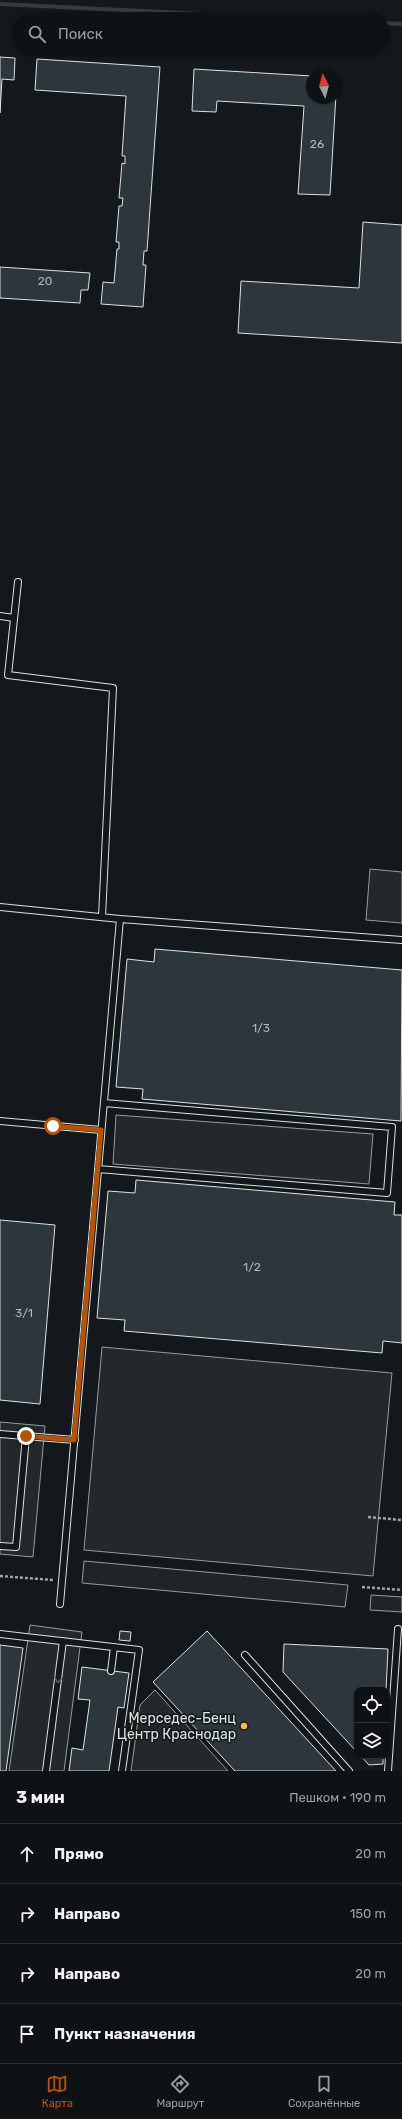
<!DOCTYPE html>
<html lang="ru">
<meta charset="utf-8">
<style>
:root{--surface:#0f1215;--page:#181b1e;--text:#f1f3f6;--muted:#9b9ea0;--line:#2f3234;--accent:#b45309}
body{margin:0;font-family:Rubik,sans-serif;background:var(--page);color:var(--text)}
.controls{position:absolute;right:12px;bottom:12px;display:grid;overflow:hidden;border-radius:8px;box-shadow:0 1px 3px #0004}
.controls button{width:36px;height:36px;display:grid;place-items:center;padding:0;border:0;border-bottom:1px solid var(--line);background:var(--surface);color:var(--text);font:20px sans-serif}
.compass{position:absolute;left:306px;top:68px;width:36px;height:36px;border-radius:50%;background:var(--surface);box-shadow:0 1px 3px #0004;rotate:354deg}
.stop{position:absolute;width:12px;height:12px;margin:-9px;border:3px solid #b45309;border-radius:50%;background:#fff}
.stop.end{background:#b45309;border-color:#fff;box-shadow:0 1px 4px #0008}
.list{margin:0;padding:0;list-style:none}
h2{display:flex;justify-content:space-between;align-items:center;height:52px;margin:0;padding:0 16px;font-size:17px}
h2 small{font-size:13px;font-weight:400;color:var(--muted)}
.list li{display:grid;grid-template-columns:26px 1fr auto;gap:12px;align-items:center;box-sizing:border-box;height:60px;padding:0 16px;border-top:1px solid var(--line)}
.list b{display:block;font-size:15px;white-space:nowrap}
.list em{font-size:13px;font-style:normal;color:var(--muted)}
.icon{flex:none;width:22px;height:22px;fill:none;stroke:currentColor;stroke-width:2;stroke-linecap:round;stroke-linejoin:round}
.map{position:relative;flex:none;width:402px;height:1771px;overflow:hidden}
.search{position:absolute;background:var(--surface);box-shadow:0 1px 3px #0004;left:12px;right:12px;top:12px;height:44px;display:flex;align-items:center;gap:10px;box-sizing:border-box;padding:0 14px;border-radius:22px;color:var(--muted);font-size:15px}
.sheet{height:292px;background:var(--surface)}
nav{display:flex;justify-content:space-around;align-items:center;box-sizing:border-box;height:56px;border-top:1px solid var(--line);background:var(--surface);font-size:11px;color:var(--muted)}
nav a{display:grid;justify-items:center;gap:2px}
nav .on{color:var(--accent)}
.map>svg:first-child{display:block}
</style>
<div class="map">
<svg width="402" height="1771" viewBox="0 0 402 1771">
<rect width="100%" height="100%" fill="#14181c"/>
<!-- green -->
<path fill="#202428" stroke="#939e99" d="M84,1561L348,1585L345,1607L82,1583Z
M371,1595L402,1597V1612L370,1610Z"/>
<!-- parking -->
<path fill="#24282b" stroke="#939e99" d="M370,869L402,872V923L366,920Z
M116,1115L373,1134L369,1184L113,1164Z
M102,1347L392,1373L373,1576L84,1550Z
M0,1422L45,1426L33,1557L0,1554Z
M30,1625L82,1632L64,1771H9Z
M155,1690L228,1771H131L140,1705Z"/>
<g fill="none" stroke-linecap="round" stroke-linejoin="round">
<!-- stream -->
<path stroke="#363b3e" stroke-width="4" d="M0,4L305,19
M383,23L402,24"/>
</g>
<!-- building -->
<path fill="#2c363c" stroke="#d8e6dc" d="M0,57L15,58L14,80L2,79L0,113Z
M37,59L160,67L147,251H144L143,265H146L143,307L101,304L103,282L114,283L117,249H119V242H116L119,206H122L123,198H119L122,163L125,164V156H122L126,96L35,90Z
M194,69L312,76V98H336L337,78L330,195L298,194L304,106L217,101L216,112L192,111Z
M363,222L402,225V343L238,333L241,281L359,288Z
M0,267L90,273L88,290H81L80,303L0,298Z
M155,949L402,970L401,1121L142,1099L143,1089L116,1087L127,959L154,962Z
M136,1180L395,1202L394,1215H402V1343L383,1341L382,1353L124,1331L125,1320L97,1318L108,1191L135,1193Z
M0,1220L55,1225L40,1404L0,1400Z
M120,1631L131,1632L130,1641L119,1640Z
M207,1631L336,1771H235L153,1682Z
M284,1644L388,1649L386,1690H357V1752L283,1672Z
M0,1645L23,1648L6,1771H0Z
M82,1667L129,1673L124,1708L118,1707L109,1771H69L72,1748L83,1750L90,1700L78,1699Z
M361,1756H383V1764L369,1765Z"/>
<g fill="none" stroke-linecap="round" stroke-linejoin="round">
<!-- lane casing -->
<g stroke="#d8e6dc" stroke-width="8">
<path id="lane" d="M18,582L8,675L113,688L102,917
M0,616L14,618
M0,907L120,919
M0,1121L101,1130
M98,1169L387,1193L392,1127L104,1103
M0,1434L75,1440
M0,1546L16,1547L26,1436
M60,1604L120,919L402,940
M0,1634L139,1650L122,1771
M245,1655L349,1771
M111,1671L114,1647
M46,1771L63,1641
M388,1771L398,1629"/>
</g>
<!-- path -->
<path stroke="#9da8a2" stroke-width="2.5" stroke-dasharray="3 2" stroke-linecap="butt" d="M368,1517L402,1520
M0,1576L53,1580
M362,1587L402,1590"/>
<!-- lane -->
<use href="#lane" stroke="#14181c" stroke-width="6"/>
</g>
<!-- one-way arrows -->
<defs><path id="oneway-chevron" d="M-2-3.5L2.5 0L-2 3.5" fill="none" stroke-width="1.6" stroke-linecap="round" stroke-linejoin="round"/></defs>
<use stroke="#59605f" href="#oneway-chevron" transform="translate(58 1680) rotate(98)"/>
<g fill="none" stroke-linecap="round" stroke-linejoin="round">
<!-- route -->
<path stroke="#b45309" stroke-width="5" d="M26,1436L74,1440L101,1130L53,1126"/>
</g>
<!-- markers -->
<circle fill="#ffb74d" stroke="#14181c" stroke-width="1.5" cx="244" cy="1726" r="4"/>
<g text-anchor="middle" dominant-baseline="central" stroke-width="3" stroke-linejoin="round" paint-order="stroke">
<!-- number labels -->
<g font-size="12" fill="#adbab4">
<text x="317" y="144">26</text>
<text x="45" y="281">20</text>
<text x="261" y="1028">1/3</text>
<text x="252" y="1267">1/2</text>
<text x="24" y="1313">3/1</text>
</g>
<!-- poi labels -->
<g font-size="14" fill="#d8e6dc" stroke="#14181c" text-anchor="end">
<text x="236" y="1718">Мерседес-Бенц<tspan x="236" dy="16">Центр Краснодар</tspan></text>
</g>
</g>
</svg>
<div class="controls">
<button><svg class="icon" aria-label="locate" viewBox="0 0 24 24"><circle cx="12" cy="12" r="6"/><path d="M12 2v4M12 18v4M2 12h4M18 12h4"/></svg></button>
<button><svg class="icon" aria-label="layers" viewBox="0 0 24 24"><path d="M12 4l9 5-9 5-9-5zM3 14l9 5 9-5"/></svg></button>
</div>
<svg class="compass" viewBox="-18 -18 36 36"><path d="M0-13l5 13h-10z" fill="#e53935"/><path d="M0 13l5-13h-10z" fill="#9b9ea0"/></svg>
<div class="stop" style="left:53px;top:1126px"></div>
<div class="stop end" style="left:26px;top:1436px"></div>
<div class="search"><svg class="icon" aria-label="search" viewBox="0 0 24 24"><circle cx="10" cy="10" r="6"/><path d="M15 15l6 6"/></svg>Поиск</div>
</div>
<section class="sheet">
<h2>3 мин<small>Пешком · 190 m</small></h2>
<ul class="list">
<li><svg class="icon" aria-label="ahead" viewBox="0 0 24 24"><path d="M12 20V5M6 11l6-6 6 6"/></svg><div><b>Прямо</b></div><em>20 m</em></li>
<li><svg class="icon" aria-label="right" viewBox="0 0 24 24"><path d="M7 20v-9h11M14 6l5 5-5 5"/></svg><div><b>Направо</b></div><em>150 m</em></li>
<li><svg class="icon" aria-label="right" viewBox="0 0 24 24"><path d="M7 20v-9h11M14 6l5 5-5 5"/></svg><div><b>Направо</b></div><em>20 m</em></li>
<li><svg class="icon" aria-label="arrive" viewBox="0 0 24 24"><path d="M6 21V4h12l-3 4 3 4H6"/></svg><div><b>Пункт назначения</b></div></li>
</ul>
</section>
<nav>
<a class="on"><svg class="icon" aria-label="map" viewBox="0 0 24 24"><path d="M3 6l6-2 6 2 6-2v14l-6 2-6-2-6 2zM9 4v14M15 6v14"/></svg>Карта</a>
<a><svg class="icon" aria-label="directions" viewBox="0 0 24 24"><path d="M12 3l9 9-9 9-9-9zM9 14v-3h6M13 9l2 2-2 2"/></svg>Маршрут</a>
<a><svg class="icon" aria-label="saved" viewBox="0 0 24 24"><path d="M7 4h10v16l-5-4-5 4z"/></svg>Сохранённые</a>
</nav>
